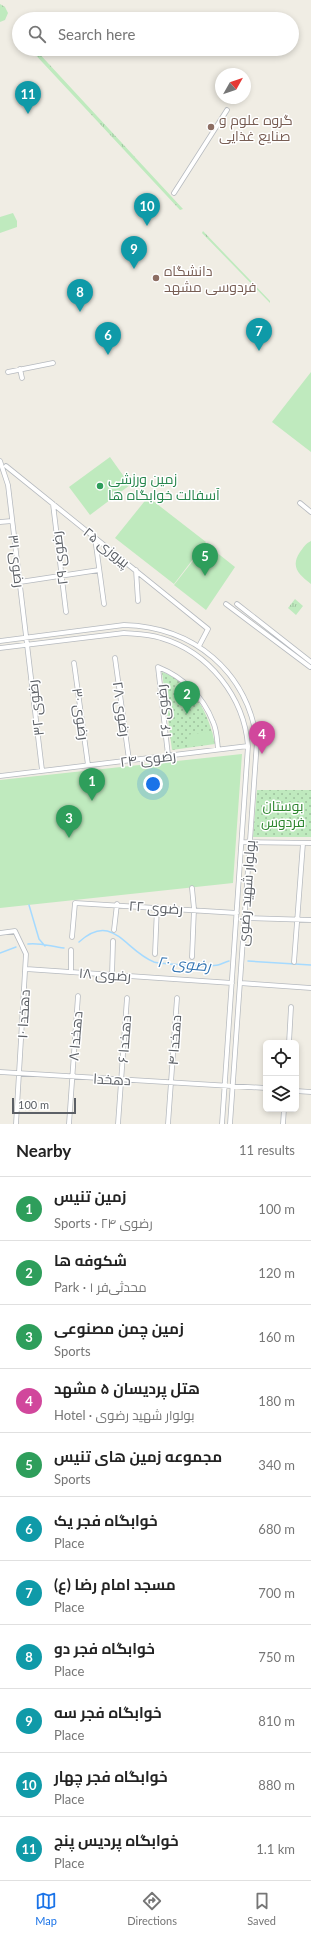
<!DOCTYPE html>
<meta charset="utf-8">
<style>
:root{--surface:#fff;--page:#f2f2f2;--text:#222;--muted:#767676;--line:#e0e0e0;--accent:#1a73e8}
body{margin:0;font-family:Lato,Cairo,sans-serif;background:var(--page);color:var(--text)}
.controls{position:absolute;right:12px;bottom:12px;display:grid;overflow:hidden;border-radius:6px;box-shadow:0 2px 6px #0003}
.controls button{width:36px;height:36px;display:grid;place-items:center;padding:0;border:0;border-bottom:1px solid var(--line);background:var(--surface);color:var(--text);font:20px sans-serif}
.compass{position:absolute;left:215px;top:68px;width:36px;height:36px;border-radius:50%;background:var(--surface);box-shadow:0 2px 6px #0003;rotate:50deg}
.scale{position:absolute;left:12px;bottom:10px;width:64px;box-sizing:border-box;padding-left:4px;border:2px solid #5c6066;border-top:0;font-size:11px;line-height:14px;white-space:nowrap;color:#5c6066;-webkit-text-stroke:3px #fff;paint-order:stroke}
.you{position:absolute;left:153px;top:784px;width:14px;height:14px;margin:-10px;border:3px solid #fff;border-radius:50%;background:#1a73e8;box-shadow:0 0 0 6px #1a73e833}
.badge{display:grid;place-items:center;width:26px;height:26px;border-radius:50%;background:var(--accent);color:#fff;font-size:13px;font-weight:700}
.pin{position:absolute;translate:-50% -33px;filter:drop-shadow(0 1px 2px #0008)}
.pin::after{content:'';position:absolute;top:21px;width:14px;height:12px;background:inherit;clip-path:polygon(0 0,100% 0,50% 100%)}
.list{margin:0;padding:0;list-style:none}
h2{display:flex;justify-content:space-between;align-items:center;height:52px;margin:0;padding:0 16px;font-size:17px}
h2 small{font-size:13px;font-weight:400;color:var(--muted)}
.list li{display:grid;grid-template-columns:26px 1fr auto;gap:12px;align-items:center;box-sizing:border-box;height:64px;padding:0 16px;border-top:1px solid var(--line)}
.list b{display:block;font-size:15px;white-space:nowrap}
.list p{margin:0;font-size:13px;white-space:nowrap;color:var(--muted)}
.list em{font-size:13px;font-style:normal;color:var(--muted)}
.icon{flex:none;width:22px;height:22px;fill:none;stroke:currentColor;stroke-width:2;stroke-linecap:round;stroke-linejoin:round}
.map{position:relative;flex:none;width:311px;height:1124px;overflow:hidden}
.search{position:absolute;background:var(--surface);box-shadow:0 2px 6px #0003;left:12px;right:12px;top:12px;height:44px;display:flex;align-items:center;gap:10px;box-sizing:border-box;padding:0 14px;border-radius:22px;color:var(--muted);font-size:15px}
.sheet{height:756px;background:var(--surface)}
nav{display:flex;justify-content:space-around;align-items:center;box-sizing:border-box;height:56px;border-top:1px solid var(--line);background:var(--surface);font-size:11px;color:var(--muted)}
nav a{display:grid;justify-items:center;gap:2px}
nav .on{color:var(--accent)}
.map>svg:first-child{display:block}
</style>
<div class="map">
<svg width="311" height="1124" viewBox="0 0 311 1124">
<defs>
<pattern id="grass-tufts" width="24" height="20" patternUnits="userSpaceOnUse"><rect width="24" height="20" fill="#bfeabe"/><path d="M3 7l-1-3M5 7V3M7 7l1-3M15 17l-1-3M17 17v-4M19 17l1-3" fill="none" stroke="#9ec19e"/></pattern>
<pattern id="park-dots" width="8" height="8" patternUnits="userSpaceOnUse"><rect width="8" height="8" fill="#bfeabe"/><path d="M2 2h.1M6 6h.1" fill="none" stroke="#9ec19e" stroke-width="1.8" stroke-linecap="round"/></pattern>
</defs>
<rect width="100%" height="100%" fill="#f0ede4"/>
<!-- grass -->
<path fill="url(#grass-tufts)" d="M0,4L5,7L8,13L5,20L0,22Z
M30,49H35L183,209L180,210Z
M203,231L270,301V303L202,233Z
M295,599L303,606L296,615L288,608Z"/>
<!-- park -->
<path fill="url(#park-dots)" d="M162,672C193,683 209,713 215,744L172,750Z
M257,790H311V837H253Z"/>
<!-- pitch -->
<path fill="#bfeabe" d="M13,213L17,221V227L0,233V217Z
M311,372V452L272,422Z
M110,457L130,485L90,515L69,487Z
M148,497L206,542L174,584L115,538Z
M311,541V584C299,575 290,567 300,552C303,548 306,543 311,541Z
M206,544L235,567L206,610L174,585Z
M212,731L214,743L189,747L187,735Z
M242,754L233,883L0,908V780Z"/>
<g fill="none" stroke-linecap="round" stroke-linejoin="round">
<!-- stream -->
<path stroke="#a5daff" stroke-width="1.5" d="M29,905L39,939L45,946
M79,942C113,911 125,951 154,962C161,964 210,967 218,965C222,964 225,962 229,961
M28,944C39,942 52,947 64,948
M0,953L16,947
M248,961L311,965"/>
<!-- minor casing -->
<g stroke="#b6babf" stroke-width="5.5">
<path id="minor" d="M174,193L227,110
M20,369L22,378
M8,372L53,363
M0,461L8,485L42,770
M6,466L208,629L199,646
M300,503L311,512
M53,504L66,612
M0,522L12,521
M95,538L104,604
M136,570L138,601
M20,582L99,570
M226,604L310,667
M237,604L311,662
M0,641L124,625C194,627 247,671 257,741L230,1124
M0,648L124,633C137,634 149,634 161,638C209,652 244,697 248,746L222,1124
M115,658L129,760
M74,663L88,765
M168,755L158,667C183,677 203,696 213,722C217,730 217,741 218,749
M0,776L248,746
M242,842L311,843
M244,918L311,920
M114,930L117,904
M0,933L15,931L26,954L16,1124
M72,937L75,903L237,913
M155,954L157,907
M192,957L194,909L192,888
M294,962L303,843
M26,969L232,983
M71,972V950
M112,975L113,941
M240,983L311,988
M289,1043L291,1007
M0,1072L266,1088
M296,1091L311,1092
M69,1124L78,996
M118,1124L127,998
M168,1124L177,998
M283,1124L284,1109"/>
</g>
<!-- minor -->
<use href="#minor" stroke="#fff" stroke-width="4"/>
</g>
<!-- markers -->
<g fill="#8d6e63" stroke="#fff" stroke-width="1.5">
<circle cx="211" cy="127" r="4"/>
<circle cx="156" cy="278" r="4"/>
</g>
<circle fill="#2e9e5b" stroke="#fff" stroke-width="1.5" cx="100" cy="486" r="4"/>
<g text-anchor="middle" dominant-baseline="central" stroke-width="3" stroke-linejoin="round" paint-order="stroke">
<!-- education labels -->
<g font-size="14" fill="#785e54" stroke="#fff" text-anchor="start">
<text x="219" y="119">گروه علوم و<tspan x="219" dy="16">صنایع غذایی</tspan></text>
<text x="164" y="270">دانشگاه<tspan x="164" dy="16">فردوسی مشهد</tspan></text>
</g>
<!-- leisure labels -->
<g font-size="14" fill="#27864d" stroke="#fff" text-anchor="start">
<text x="108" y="478">زمین ورزشی<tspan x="108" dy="16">آسفالت خوابگاه ها</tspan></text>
</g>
<!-- street labels -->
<g font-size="14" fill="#5c6066" stroke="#fff">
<text transform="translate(107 547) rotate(39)">پیروزی ۲۵</text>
<text transform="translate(59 558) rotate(-97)">رضوی ۲۹</text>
<text transform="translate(17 561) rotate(83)">رضوی ۳۱</text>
<text transform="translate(35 708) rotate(-97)">رضوی ۳۲</text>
<text transform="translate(122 709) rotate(82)">رضوی ۲۸</text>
<text transform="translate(163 711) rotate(-96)">رضوی ۲۶</text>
<text transform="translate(81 714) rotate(82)">رضوی ۳۰</text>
<text transform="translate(148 758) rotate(-7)">رضوی ۲۴</text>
<text transform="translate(246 893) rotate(-86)">بولوار شهید رضوی</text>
<text transform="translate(156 907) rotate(4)">رضوی ۲۲</text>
<text transform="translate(105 974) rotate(4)">رضوی ۱۸</text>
<text transform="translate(23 1014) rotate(-87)">دهخدا ۱۰</text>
<text transform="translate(75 1036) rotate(-85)">دهخدا ۸</text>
<text transform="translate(124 1039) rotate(-86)">دهخدا ۶</text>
<text transform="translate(174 1040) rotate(-86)">دهخدا ۴</text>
<text transform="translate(112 1079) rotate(3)">دهخدا</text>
</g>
<!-- park labels -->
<g font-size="14" fill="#2c852d" stroke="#fff">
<text x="283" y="805">بوستان<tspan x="283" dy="16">فردوس</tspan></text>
</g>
<!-- water labels -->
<g font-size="15" font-style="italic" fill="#3475b2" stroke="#fff">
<text transform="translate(184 963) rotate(5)">رضوی ۲۰</text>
</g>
</g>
</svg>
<div class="controls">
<button><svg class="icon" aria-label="locate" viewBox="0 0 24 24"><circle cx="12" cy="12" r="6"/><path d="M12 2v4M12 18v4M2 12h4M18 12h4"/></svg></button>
<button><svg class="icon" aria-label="layers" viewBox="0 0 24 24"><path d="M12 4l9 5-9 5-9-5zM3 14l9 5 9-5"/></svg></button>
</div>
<svg class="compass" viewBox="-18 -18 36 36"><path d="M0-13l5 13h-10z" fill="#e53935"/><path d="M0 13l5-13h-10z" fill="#767676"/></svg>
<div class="scale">100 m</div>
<div class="you"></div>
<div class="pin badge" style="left:92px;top:801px;background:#2e9e5b">1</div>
<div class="pin badge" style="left:187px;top:714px;background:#2e9e5b">2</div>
<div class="pin badge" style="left:69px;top:838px;background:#2e9e5b">3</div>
<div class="pin badge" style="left:262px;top:754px;background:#d1479c">4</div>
<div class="pin badge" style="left:205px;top:576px;background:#2e9e5b">5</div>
<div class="pin badge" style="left:108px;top:355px;background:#0f9aa8">6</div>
<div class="pin badge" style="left:259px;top:351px;background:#0f9aa8">7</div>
<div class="pin badge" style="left:80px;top:312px;background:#0f9aa8">8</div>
<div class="pin badge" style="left:134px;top:269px;background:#0f9aa8">9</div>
<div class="pin badge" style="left:147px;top:226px;background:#0f9aa8">10</div>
<div class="pin badge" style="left:28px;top:114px;background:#0f9aa8">11</div>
<div class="search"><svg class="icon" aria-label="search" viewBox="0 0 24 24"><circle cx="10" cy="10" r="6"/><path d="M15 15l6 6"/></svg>Search here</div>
</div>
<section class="sheet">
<h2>Nearby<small>11 results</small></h2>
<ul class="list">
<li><span class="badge" style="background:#2e9e5b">1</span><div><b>زمین تنیس</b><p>Sports · رضوی ۲۴</p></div><em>100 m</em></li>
<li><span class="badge" style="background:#2e9e5b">2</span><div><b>شکوفه ها</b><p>Park · محدثی‌فر ۱</p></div><em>120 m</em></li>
<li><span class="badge" style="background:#2e9e5b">3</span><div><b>زمین چمن مصنوعی</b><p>Sports</p></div><em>160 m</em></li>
<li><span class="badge" style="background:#d1479c">4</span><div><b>هتل پردیسان ۵ مشهد</b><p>Hotel · بولوار شهید رضوی</p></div><em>180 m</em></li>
<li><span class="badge" style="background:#2e9e5b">5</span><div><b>مجموعه زمین های تنیس</b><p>Sports</p></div><em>340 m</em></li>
<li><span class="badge" style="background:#0f9aa8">6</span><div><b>خوابگاه فجر یک</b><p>Place</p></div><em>680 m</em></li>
<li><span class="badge" style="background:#0f9aa8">7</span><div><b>مسجد امام رضا (ع)</b><p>Place</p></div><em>700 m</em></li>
<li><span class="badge" style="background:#0f9aa8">8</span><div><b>خوابگاه فجر دو</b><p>Place</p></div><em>750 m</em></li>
<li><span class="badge" style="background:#0f9aa8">9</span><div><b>خوابگاه فجر سه</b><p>Place</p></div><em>810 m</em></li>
<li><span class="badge" style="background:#0f9aa8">10</span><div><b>خوابگاه فجر چهار</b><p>Place</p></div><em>880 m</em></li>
<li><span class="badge" style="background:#0f9aa8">11</span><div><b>خوابگاه پردیس پنج</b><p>Place</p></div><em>1.1 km</em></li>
</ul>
</section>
<nav>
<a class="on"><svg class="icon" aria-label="map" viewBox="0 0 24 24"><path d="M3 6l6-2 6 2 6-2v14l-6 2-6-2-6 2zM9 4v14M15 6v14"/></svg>Map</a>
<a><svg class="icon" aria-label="directions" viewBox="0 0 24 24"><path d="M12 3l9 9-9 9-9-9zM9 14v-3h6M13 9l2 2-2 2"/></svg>Directions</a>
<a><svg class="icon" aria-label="saved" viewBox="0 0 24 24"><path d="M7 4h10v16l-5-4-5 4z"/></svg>Saved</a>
</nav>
